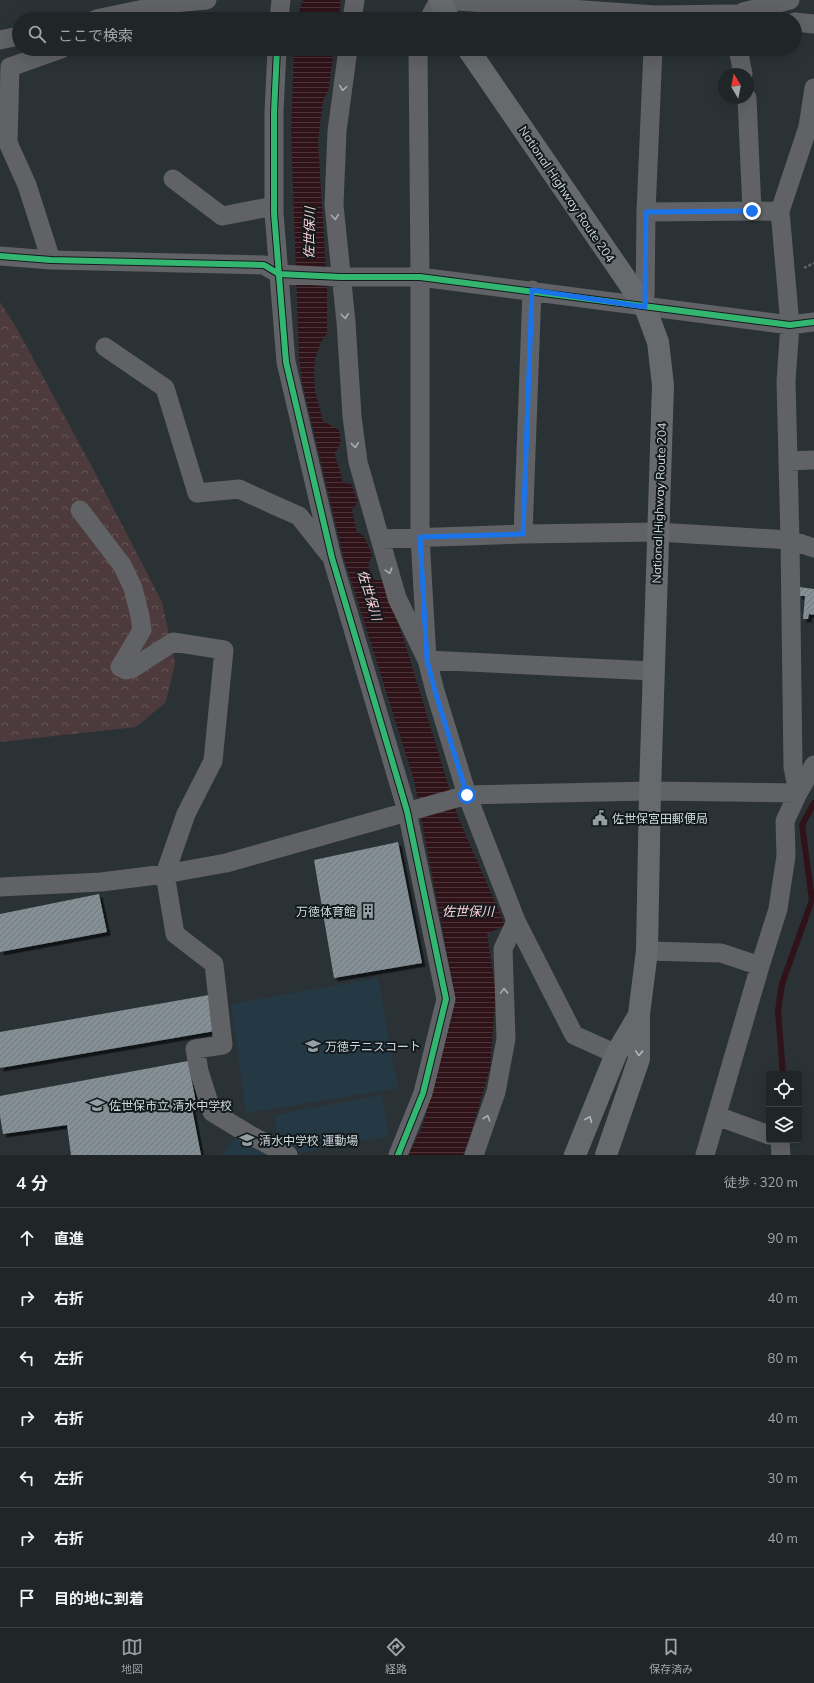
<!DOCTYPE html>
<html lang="ja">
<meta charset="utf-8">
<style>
:root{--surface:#202628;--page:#282e30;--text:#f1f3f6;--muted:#a2a5a8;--line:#3d4345;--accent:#959ea3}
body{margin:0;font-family:Mulish,"Noto Sans JP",sans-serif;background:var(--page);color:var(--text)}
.controls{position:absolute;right:12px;bottom:12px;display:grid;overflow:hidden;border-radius:4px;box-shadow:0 4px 16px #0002}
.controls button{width:36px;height:36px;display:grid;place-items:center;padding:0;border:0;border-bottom:1px solid var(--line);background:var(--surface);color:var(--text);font:20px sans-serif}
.compass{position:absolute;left:718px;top:68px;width:36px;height:36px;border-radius:50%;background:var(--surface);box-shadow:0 4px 16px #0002;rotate:350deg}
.stop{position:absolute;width:12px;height:12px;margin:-9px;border:3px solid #1a73e8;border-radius:50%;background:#fff}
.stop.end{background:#1a73e8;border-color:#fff;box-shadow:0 1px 4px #0008}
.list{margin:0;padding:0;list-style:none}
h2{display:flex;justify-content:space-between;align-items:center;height:52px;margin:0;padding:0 16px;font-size:17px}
h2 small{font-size:13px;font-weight:400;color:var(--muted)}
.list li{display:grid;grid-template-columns:26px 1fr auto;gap:12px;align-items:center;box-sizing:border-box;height:60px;padding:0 16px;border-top:1px solid var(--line)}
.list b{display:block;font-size:15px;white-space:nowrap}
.list em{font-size:13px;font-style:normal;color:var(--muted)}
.icon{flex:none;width:22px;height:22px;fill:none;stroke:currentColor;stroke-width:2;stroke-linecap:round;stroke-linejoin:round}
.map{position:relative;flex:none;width:814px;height:1155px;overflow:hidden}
.search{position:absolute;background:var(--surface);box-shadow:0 4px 16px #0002;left:12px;right:12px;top:12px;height:44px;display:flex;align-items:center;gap:10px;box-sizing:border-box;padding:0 14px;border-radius:22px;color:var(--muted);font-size:15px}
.sheet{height:472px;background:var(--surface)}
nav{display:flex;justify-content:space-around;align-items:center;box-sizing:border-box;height:56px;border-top:1px solid var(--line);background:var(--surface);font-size:11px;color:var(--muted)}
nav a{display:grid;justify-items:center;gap:2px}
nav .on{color:var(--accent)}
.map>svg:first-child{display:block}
</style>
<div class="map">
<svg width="814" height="1155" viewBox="0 0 814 1155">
<defs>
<pattern id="forest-crowns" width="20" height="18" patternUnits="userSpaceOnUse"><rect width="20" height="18" fill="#4d3a3c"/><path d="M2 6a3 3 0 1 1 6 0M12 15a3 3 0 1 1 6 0" fill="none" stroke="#665658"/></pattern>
<pattern id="water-rules" width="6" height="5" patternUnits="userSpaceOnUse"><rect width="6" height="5" fill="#2f1319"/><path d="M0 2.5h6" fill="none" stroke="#4c353a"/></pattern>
<pattern id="building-hatch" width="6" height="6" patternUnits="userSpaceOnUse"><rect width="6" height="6" fill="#849096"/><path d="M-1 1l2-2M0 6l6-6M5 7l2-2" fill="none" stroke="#6f787d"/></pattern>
<filter id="shadow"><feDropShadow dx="3.5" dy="3.5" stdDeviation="0" flood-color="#0009"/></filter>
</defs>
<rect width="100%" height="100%" fill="#2a3236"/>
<!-- built -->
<path fill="#253944" d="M378,978L398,1088L246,1113L231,1004Z
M382,1095L389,1136L300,1153L279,1144L274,1115Z
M242,1130L282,1155H222Z"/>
<!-- forest -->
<path fill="url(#forest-crowns)" d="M0,302L15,325L92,467L162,602L175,663L166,702L136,727L0,742Z"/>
<!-- water -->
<path fill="url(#water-rules)" d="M303,0H341L339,19H296Z
M294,49H334L329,88L323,101L318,142L327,284V333L321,342L315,359L314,374L315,390L323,421L339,430L341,442L335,454L343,483L351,484L358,502L352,510L357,532L364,536L372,555L368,567L375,580H382L404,640L458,817L505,925L487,934L496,992L490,1069L468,1142L463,1155H408L422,1127L439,1069L455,997L414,780L343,555L303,387L299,359L291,131Z"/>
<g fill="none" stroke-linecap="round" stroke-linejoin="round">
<!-- stream -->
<path stroke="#2f1319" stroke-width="6" d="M783,1074L778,1011L782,984L812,900L802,825L814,803"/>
</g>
<!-- building -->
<path fill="url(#building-hatch)" filter="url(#shadow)" d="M799,587L814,589V615L809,614L808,619H803L805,596H799Z
M398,842L422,963L334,978L314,860Z
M99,894L107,932L0,952V914Z
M209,995L215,1031L0,1068V1032Z
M188,1061L196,1103H191L201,1155H71L67,1125L3,1134L0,1116V1096Z"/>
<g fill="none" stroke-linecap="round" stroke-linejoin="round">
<!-- path -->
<path stroke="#616567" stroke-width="2.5" stroke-dasharray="3 2" stroke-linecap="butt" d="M804,268L814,263"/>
<!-- minor -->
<path stroke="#606265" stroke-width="19" d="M443,0L655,15L732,14L772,19
M743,12L790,0
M96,19L173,3L207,0
M279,19L281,0
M352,19L355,0
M429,19L439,0
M795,22L814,24
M0,40L19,36
M277,49L274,112V213L286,362L332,558L407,811L446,999L423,1093L398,1155
M348,49L337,131L334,205L346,322L352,416L358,462L397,598L427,660L653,671
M418,49L420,277V537L427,660L435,691L467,795L516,921L574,1035L616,1054
M738,49L743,74
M747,98L752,211
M173,179L222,216L274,206
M646,212L780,211
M0,256L51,260L264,265L279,274L341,277H420L790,325L814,322
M51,260L27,185L8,143L10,67L61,49
M645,307L646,212L653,49
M105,347L165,388L197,493L239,489L274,505L299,516L329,554
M788,461L814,460
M80,510L122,565L133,588L140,616L142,630L120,667L126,670L133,668L173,642L224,650L213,761L186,814L165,874L175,934L214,964L223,1045L195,1049L199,1071L212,1112L250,1135L288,1155
M523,534L532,290
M380,539L523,534L658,532L790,540L814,548
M798,793L793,767L790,540L786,381L790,325L780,211L808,127L814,88
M0,887L101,882L165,874L226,863L467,795L650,791L798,793
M647,951L721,953L760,966
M717,1116L769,1135
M780,1140L781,1155
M474,1155L496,1092L506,1039L503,949L516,921
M705,1155L760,966L778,909L786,856L785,821L798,793L814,765"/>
<!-- highway -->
<path stroke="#666a6d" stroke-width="22" d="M440,0L449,19
M468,49L645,307L658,342L663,385L650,791L647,951L639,1014V1059L606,1155
M575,1155L616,1054L639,1015"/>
<!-- cycleway casing -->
<g stroke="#131a1e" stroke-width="8">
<path id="cycleway" d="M277,49L274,112V213L286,362L332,558L407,811L446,999L423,1093L398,1155
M0,256L51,260L264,265L279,274L341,277H420L790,325L814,322"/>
</g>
<!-- cycleway -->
<use href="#cycleway" stroke="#33b770" stroke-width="6"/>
</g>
<!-- one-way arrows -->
<defs><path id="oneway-chevron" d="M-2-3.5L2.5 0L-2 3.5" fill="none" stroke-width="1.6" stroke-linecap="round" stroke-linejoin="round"/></defs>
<g stroke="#a8afb4">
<use href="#oneway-chevron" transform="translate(343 88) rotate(98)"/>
<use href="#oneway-chevron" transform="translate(335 217) rotate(85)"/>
<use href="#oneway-chevron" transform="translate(345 316) rotate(83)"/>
<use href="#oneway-chevron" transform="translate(355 445) rotate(83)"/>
<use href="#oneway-chevron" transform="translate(389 571) rotate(74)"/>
<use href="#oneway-chevron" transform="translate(504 991) rotate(-92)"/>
<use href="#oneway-chevron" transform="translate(487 1118) rotate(-71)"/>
</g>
<g stroke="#b0b7bc">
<use href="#oneway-chevron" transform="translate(639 1053) rotate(92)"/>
<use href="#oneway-chevron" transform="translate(589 1119) rotate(-68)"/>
</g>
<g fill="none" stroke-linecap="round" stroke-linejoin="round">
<!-- route -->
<path stroke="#1a73e8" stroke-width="5" d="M467,795L435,691L427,660L420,537L523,534L532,290L645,307L646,212L752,211"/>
</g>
<!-- icons -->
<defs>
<g id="civic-bare" transform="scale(1.2)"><path d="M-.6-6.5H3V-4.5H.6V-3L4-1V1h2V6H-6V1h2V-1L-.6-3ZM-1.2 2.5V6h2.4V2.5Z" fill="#959ea3" stroke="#131a1e" stroke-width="2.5" paint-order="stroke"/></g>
<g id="building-bare" transform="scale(1.2)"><path d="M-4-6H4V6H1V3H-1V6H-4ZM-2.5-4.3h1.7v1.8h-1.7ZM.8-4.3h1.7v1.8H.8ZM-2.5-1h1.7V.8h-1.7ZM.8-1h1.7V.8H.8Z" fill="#959ea3" stroke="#131a1e" stroke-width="2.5" paint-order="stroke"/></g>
<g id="school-bare" transform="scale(1.2)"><path d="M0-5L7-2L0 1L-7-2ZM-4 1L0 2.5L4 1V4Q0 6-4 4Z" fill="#959ea3" stroke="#131a1e" stroke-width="2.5" paint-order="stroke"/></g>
</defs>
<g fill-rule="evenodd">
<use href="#civic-bare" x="600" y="818"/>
<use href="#building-bare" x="368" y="911"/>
<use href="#school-bare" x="313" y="1046"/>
<use href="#school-bare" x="97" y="1105"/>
<use href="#school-bare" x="247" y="1140"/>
</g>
<g text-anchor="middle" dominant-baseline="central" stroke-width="4" stroke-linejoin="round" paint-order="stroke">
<!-- street labels -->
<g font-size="12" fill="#cfd8de" stroke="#131a1e">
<text transform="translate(567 194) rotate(56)">National Highway Route 204</text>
<text transform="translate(659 503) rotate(-88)">National Highway Route 204</text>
</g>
<!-- poi labels -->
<g font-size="12" fill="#cfd8de" stroke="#131a1e" text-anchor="start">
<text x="612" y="818">佐世保宮田郵便局</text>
<text x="356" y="911" text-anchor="end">万徳体育館</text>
<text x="325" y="1046">万徳テニスコート</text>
<text x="109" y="1105">佐世保市立 清水中学校</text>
<text x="259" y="1140">清水中学校 運動場</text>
</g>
<!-- water labels -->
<g font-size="13" font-style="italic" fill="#fed2d6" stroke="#131a1e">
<text transform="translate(309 233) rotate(-89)">佐世保川</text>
<text transform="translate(370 595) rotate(73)">佐世保川</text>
<text x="468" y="911">佐世保川</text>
</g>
</g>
</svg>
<div class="controls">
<button><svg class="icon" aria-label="locate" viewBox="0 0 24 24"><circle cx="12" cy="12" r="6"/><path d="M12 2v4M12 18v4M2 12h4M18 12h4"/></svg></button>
<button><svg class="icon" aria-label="layers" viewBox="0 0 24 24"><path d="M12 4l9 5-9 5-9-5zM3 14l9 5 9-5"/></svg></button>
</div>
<svg class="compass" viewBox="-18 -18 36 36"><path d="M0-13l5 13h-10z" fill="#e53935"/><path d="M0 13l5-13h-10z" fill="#a2a5a8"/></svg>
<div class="stop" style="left:467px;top:795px"></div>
<div class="stop end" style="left:752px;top:211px"></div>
<div class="search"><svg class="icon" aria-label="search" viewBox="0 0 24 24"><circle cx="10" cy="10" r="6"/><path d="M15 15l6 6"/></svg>ここで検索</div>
</div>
<section class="sheet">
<h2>4 分<small>徒歩 · 320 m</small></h2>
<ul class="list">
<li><svg class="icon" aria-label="ahead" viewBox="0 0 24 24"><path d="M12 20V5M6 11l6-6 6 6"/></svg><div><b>直進</b></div><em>90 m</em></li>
<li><svg class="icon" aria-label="right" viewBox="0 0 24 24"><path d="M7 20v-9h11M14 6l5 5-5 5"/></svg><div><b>右折</b></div><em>40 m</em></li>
<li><svg class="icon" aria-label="left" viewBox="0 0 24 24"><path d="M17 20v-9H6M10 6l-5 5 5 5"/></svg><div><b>左折</b></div><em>80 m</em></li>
<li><svg class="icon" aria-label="right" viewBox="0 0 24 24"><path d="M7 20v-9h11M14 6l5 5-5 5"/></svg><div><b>右折</b></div><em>40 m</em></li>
<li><svg class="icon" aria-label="left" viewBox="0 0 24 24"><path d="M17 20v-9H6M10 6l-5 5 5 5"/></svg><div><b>左折</b></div><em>30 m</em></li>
<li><svg class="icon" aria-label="right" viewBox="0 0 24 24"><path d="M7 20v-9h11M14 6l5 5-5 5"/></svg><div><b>右折</b></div><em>40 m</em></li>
<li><svg class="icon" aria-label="arrive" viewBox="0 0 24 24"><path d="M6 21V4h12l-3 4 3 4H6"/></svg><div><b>目的地に到着</b></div></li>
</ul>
</section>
<nav>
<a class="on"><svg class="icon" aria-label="map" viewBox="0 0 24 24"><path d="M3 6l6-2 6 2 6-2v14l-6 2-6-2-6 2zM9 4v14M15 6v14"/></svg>地図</a>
<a><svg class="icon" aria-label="directions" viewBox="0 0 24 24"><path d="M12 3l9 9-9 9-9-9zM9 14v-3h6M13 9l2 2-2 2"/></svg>経路</a>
<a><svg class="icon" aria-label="saved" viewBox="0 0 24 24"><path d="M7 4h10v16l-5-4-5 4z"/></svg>保存済み</a>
</nav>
